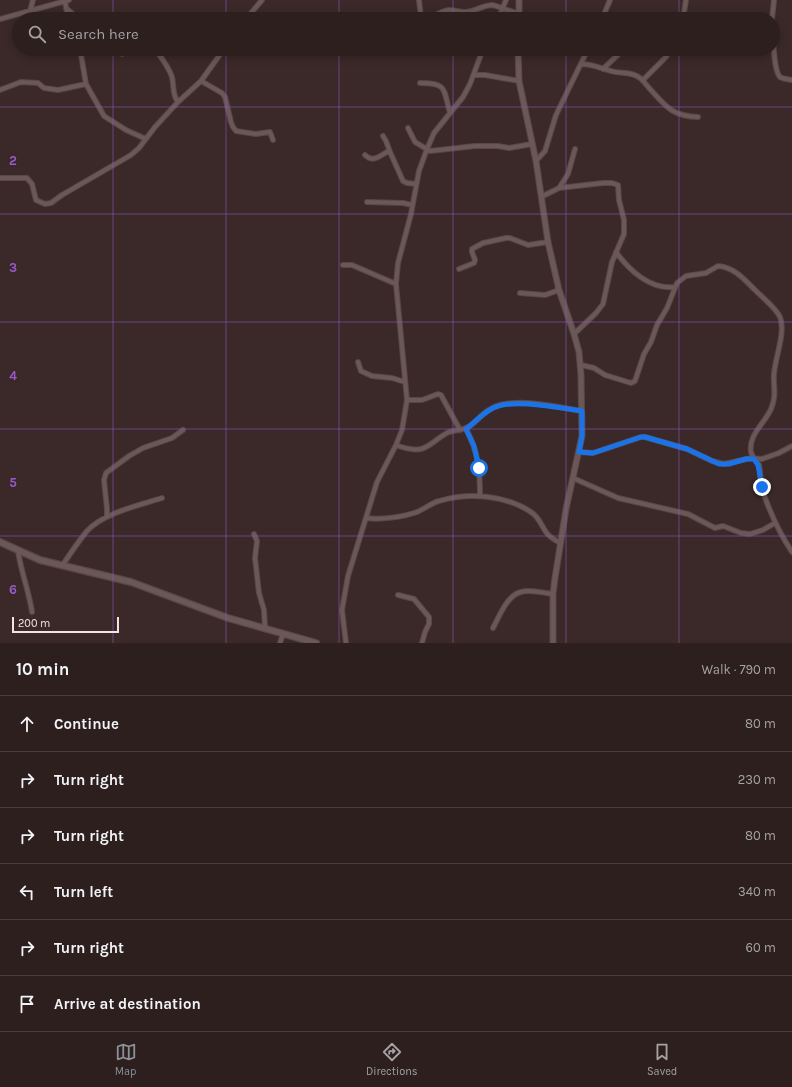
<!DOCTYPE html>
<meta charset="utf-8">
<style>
:root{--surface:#2c1f1e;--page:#342727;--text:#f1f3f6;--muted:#a6a2a4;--line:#483d3c;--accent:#8c9099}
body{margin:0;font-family:Karla,sans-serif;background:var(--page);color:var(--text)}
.scale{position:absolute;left:12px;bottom:10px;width:107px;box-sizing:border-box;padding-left:4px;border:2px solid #f1e5e4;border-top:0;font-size:11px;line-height:14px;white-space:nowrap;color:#f1e5e4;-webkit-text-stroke:3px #3a2928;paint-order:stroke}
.stop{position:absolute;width:12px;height:12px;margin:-9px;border:3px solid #1a73e8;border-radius:50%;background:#fff}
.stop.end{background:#1a73e8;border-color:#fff;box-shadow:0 1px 4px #0008}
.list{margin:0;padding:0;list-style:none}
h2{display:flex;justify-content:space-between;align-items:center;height:52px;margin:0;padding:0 16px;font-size:17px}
h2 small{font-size:13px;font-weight:400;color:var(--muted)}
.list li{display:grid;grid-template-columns:26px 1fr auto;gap:12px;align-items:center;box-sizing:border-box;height:56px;padding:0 16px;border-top:1px solid var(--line)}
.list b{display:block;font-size:15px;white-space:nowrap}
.list em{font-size:13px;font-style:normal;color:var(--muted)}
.icon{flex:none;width:22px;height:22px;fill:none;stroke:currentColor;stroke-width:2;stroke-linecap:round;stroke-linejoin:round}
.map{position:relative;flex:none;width:792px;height:643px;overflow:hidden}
.search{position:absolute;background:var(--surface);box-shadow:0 2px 10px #0003;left:12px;right:12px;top:12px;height:44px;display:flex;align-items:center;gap:10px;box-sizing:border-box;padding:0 14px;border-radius:22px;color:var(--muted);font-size:15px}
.sheet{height:388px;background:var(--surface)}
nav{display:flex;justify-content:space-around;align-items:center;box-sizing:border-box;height:56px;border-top:1px solid var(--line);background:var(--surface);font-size:11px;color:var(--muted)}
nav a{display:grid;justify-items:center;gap:2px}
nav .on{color:var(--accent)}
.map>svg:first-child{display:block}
</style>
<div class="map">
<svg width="792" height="643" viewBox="0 0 792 643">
<rect width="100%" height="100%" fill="#3a2928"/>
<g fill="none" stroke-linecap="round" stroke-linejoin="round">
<!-- minor casing -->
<g stroke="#574847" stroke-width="6">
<path id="minor" d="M419,0L421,17C431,21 439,11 449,10C454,10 459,12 465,12C475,12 482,5 493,5L534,19
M65,1L68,19
M66,8L79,19
M30,11L33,0
M0,19L69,0
M246,19L262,0
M498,19L506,0
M602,19L610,0
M683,19L686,0
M772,19L774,0
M773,39C774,47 774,71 780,77C783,79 788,79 792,80
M80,49L86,84L104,116L126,130L146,139
M116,49L122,54L129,49
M155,49C161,57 169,67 172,77C174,85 172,95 178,102
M581,64C592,64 600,68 611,71C620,74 632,71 640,78C644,81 647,86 650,89C667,108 673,116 698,117
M603,69L624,49
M474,75H485L519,81
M643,80L666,57L671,49
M201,81L222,93L225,97L231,122L233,127L236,131L256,134L270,132L273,140
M420,83C448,83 443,89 450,113
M0,90L21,82L38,83L44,88L58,90L86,84
M408,128L415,142L430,151L475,146H498L509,148L532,144
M383,136L386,141L390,152
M365,155C373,163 379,156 387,152H390L403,181L407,183L416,184
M536,161L545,151L556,115L588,49
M0,178H27L32,184L36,200L45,204L51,203L62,195L131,155L139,148L155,127L178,102L201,81L224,49
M559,188L568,174L575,149
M541,197L559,188L603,183H612L618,185L619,200L624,220V234L612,262L603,304L596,313L574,334
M367,202L403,203L412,205
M616,252C629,270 650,290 675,287
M343,265H352L396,284
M459,269L474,263L475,260L472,252V249L483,243L506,238H510L528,245L548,242
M520,293L545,295L559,290
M358,362L361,371L372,376L392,378L405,382
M581,365L594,368L605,375L631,383L635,381L644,354L651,342L657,325L667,308L677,283L686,276L706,273L718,266C734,267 745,280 755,290C762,297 776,308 780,317C786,332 775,358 774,374C773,387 777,395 771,409C765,423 748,435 751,452C752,457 757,461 759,465C761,473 760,482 762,489C770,513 778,531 792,552
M407,400H422L438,394L441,395L460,430
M466,429C478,451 480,470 480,496
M396,445C404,448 418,452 426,447C434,443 440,436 449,432C456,430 464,430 470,426C479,419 487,408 500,405C525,399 557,407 582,411
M579,452L593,453L641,437H645L687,449L712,461L724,464L751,458L762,459L779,453L792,446
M573,478L618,498L688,514L715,528L723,526L741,533L750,534L763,530L775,523
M107,517V509L104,480L106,473L129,456L143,448L172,438L183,430
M366,518C381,520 403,517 417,512C425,509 431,503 439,501C469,492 505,495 531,512C539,517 541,525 546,532C549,537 555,540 560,543
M254,534L257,541L255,558L259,593L264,610L265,627
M18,551C21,572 29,591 32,612
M62,566C70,554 78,542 87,531C103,513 140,505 162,498
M398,595L414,599L429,617V624L425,632L422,643
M493,628C499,617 507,595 521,592C531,589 543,593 553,594
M280,643L283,634
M346,643L342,610L348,576L377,482L396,445L402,430L407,400L396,284L398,263L411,214L419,171L427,149L434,133L463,97L470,84L483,49"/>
</g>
<!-- tertiary casing -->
<g stroke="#574847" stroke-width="7">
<path id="tertiary" d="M519,19V0
M518,49L519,81L536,161L548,242L559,290L574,334L579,352L581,375L582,436L566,509L555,578L553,594V643"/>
</g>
<!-- secondary casing -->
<g stroke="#574847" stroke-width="8">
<path id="secondary" d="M0,542L40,560L131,582L228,618L316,643"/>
</g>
<!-- minor -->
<use href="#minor" stroke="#6b5755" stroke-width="4"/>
<!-- tertiary -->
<use href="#tertiary" stroke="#6b5755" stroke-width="5"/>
<!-- secondary -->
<use href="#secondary" stroke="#6b5755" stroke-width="5.5"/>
</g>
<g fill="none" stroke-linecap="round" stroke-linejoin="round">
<!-- route -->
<path stroke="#1a73e8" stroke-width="5" d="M479,468L474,446L466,429C475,422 483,413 493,408C514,398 560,408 582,411V436L579,452L593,453L641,437H645L687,449L719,464H729L746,459H754L758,465L762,487"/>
</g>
<!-- grid -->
<path fill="none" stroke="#985ac8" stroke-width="1" stroke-opacity="0.55" d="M113,0V19M226,0V19M339,0V19M453,0V19M566,0V19M679,0V19M113,49V643M226,49V643M339,49V643M453,49V643M566,49V643M679,49V643M0,107H792M0,214H792M0,322H792M0,429H792M0,536H792"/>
<g font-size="13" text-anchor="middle" font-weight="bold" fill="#985ac8" stroke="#3a2928" stroke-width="3.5" stroke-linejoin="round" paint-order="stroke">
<text x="13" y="165">2</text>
<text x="13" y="272">3</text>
<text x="13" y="380">4</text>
<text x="13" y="487">5</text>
<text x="13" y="594">6</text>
</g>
</svg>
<div class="scale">200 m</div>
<div class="stop" style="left:479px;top:468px"></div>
<div class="stop end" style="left:762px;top:487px"></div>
<div class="search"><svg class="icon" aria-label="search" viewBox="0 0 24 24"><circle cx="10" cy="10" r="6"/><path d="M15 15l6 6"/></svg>Search here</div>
</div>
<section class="sheet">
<h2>10 min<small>Walk · 790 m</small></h2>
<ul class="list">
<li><svg class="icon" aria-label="ahead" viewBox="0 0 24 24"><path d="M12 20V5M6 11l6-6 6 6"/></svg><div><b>Continue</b></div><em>80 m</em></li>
<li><svg class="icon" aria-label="right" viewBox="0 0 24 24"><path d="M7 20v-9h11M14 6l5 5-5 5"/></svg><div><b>Turn right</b></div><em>230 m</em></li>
<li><svg class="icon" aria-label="right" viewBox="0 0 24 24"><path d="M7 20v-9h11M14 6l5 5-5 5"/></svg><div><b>Turn right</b></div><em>80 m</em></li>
<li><svg class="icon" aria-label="left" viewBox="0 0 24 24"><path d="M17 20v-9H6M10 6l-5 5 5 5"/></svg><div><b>Turn left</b></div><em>340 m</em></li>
<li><svg class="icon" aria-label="right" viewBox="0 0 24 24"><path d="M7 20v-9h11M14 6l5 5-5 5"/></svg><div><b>Turn right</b></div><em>60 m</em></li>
<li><svg class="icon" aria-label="arrive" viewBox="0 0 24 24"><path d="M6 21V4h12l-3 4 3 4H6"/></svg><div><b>Arrive at destination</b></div></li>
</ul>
</section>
<nav>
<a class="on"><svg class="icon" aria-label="map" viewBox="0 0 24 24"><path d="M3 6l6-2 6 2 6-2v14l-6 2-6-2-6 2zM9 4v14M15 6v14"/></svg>Map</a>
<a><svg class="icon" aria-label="directions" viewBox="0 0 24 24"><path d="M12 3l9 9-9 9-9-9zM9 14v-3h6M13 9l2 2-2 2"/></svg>Directions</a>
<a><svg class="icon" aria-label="saved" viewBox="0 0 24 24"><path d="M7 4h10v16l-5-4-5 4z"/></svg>Saved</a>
</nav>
